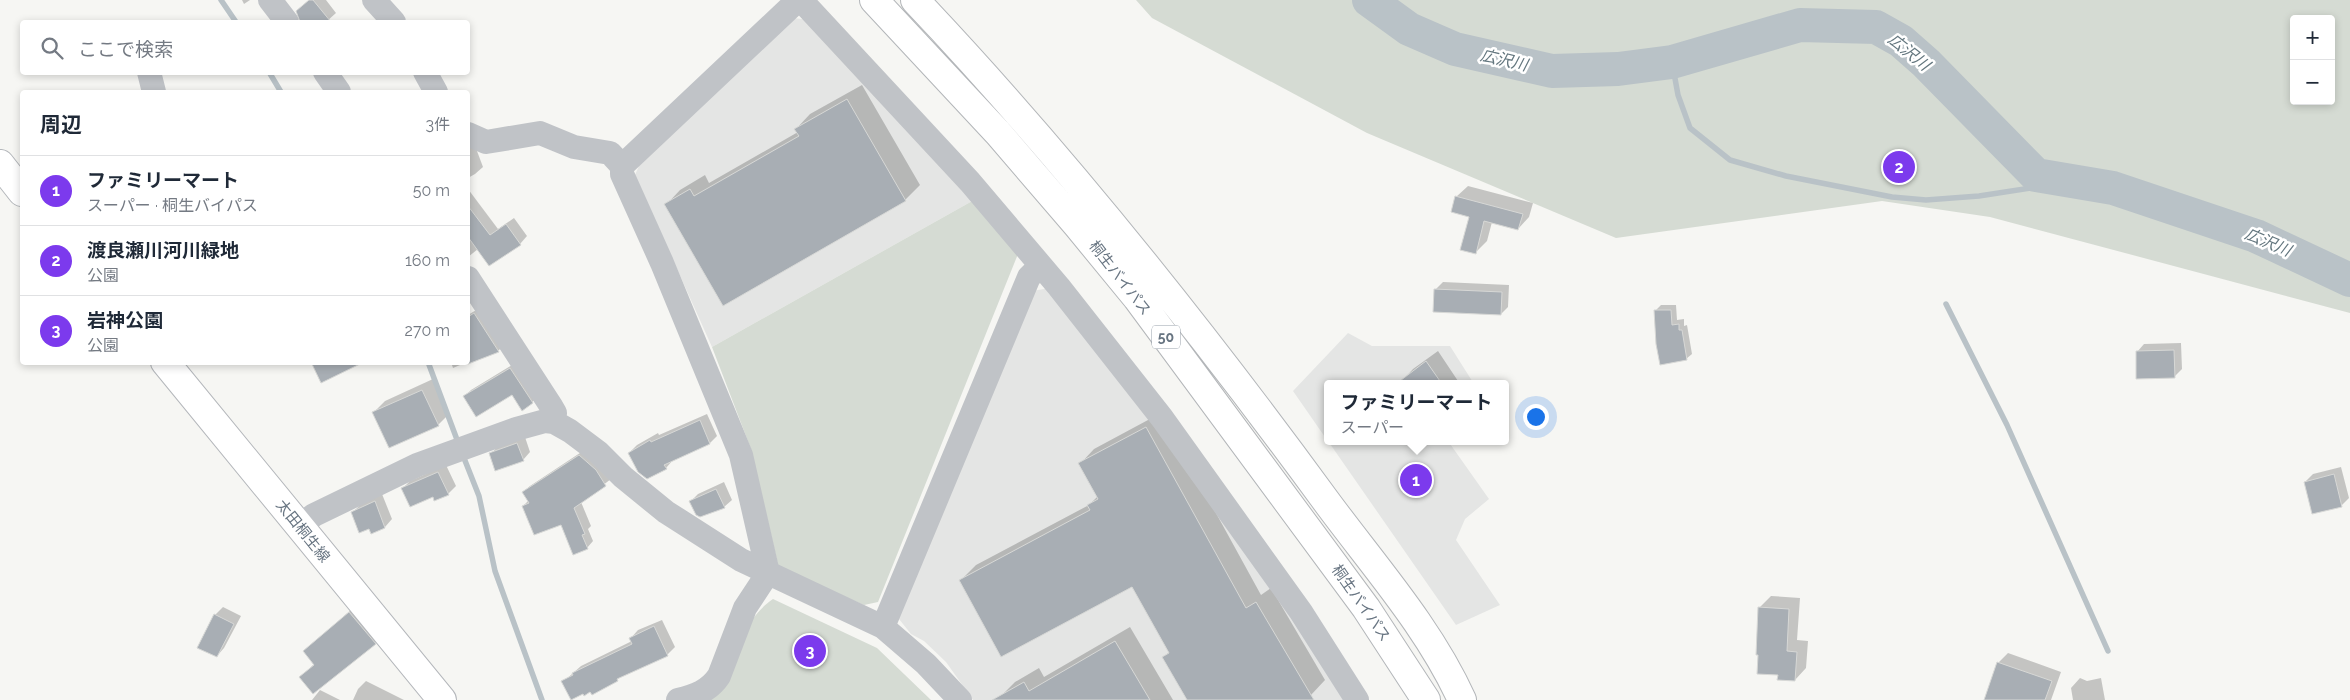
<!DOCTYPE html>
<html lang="ja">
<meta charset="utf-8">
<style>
:root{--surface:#fff;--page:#f2f2f3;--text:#1f2937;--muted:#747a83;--line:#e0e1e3;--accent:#7c3aed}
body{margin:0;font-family:Raleway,"Noto Sans JP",sans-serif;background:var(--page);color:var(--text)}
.controls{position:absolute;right:15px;top:15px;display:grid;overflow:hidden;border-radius:5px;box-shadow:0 2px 8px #0003}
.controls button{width:45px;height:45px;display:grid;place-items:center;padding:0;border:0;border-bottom:1px solid var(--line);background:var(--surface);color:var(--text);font:25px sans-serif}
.you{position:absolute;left:1535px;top:416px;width:18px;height:18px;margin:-12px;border:4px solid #fff;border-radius:50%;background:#1a73e8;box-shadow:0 0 0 8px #1a73e833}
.badge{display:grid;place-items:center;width:32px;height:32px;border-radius:50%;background:var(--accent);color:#fff;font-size:16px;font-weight:700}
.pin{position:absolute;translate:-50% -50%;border:2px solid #fff;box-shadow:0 1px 5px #0006}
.popup{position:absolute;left:1324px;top:380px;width:185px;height:65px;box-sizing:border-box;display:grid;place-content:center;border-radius:5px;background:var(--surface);filter:drop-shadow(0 1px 4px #0005);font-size:16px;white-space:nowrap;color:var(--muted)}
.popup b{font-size:19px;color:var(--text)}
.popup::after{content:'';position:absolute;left:50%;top:100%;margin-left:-10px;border:10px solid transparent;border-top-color:var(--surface)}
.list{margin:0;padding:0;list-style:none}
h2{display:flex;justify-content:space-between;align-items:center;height:65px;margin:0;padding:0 20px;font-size:21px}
h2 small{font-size:16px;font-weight:400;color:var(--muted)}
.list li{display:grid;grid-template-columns:32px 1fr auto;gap:15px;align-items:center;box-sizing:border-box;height:70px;padding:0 20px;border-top:1px solid var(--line)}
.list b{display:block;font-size:19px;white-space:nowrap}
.list p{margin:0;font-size:16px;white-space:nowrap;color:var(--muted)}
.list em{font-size:16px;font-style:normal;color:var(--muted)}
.icon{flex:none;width:28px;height:28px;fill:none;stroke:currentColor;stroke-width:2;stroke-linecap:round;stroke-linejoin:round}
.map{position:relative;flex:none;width:2350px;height:700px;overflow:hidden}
.search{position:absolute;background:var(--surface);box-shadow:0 2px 8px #0003;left:20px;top:20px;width:450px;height:55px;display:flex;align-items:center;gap:12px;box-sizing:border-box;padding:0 18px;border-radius:5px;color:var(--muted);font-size:19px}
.panel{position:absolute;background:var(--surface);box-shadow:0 2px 8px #0003;left:20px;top:90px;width:450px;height:275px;border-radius:5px}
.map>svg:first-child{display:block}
</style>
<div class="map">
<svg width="2350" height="700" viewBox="0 0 2350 700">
<rect width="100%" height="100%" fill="#f6f6f3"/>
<!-- built -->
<path fill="#e4e5e4" d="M793,18L811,20L974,200L712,347L635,175L639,166Z
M1050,288L1182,455L1348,700H973L946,662L924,641L911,634L899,619L897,609L1032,291Z
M1348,333L1372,346H1450L1474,384H1327V440L1293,391Z
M1328,441H1448L1489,499L1465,519L1456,540L1500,605L1456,625Z"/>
<!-- green -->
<path fill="#d5dbd3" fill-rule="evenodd" d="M1136,0H2350V313L1990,217L1882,201L1616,238L1367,133L1152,18ZM2294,19H2331V101H2294Z
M974,200L1020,249L878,602L864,605L779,569L751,449L712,347Z
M773,599L877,648L931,700H708C724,670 744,618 773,599Z"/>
<!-- shadow -->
<path fill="#0003" d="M242,0H250L244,4Z
M309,0H326L336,13L326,22H301L297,11Z
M862,85L920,185L905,200L666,205L680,190L705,175L709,183L798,132L796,129L810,114Z
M474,143L483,167L475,174L468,178V145Z
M1468,186L1533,203L1529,217L1518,229L1492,222L1487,241L1476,252L1470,216L1456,197Z
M468,189L498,229L514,218L527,236L520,244L478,249L468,257Z
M1443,282L1509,285L1508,307L1501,314L1435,290Z
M1661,305H1676L1677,320L1684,319V326L1687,325L1692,354L1686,359L1656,310Z
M481,307L505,344L499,350L468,362V315Z
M2181,343L2182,369L2174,377L2137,352L2144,344Z
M1438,351L1460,384H1404L1402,381L1413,369Z
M451,362H467L453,368Z
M517,362L539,396L532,402L512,393L465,396L471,390Z
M433,379L449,414L438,425L374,412L385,401Z
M1161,413L1261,595L1271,588L1325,680L1311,695L1302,700H1188L1163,658L1169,652L1133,585L961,580L976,565L1089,505L1098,496L1080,464L1094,449Z
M707,414L717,436L710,443L673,460L666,468L629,453L637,445L658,433L659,435Z
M525,437L530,452L523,460L491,454L498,446Z
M586,449L611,479L581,502L591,526L588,529L593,541L587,548L561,523L523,506L529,500L523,492L530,486Z
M446,465L456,486L448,494L433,496L403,488L410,481Z
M2341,467L2349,498L2341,506L2305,482L2313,474Z
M724,482L732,500L724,507L691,501L698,494Z
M382,494L392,519L385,527L372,532L370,528L352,513L360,505Z
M1771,596L1800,598L1797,640L1808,641L1806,668L1795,680L1779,674L1759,608Z
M361,601L386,631L375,643L301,677L315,663L324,634Z
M223,607L241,616L224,648L217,656L199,647L215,615Z
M662,620L675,647L667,655L622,675L617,680L591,691L563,682L581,666L632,641L631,638L638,630Z
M1130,627L1173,700H1002L1000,697L1015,682L1039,668L1044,677Z
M2008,653L2061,672L2051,700H1985L1998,663Z
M2080,678L2087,681L2101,678L2105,700H2073L2071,688Z
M366,681L404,700H353L358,689Z
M320,690L340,700H312Z"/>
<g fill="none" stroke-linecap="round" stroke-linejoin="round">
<!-- stream -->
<path stroke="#b9c2c7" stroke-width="5.5" d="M221,0L236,22
M1672,62L1678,95L1690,128L1730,160L1786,176L1892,197L1926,200L1979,196L2070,182
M269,72L281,92
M1946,304L2007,425L2108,651
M428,362L459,445
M462,453L479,496L495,571L542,700"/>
<!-- river -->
<path stroke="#b9c2c7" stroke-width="34" d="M1369,0L1409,29L1455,49L1552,71L1618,69L1672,62L1800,25L1876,27L1901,41L1926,63L2036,175L2113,188L2256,236L2350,280"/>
</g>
<!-- building -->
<path fill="#a8aeb4" stroke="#d7d8d6" d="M309,0H313L331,22H300L296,11Z
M847,99L906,201L723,306L664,204L690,189L694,196L799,136L794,129Z
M1455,196L1523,214L1518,230L1484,221L1476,254L1460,250L1469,217L1451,212Z
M468,206L490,235L506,224L521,245L489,266L468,237Z
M1434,289L1502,292L1501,315L1433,312Z
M1654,310H1671L1672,325L1679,324V330H1682L1687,360L1660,365L1656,344Z
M474,313L499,352L468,364V317Z
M2174,350L2175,378L2136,379V351Z
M1426,361L1442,384H1396Z
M311,362H364L321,383Z
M510,368L533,403L522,411L512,395L476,417L463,396Z
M422,390L439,426L389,448L372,412Z
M700,420L710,444L664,465L667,469L647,479L638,472L628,453L650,440L651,442Z
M1146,427L1246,608L1256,602L1314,700H1187L1162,657L1169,653L1132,587L1001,657L959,580L1090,510L1087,505L1098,499L1078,463Z
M517,443L524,461L495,471L489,453Z
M579,455L596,470L606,486L574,508L585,534L582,535L588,549L573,555L561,525L534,535L522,506L529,503L522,492Z
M438,472L449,495L434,501L433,497L410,507L401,488Z
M2334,474L2342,507L2312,514L2304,482Z
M716,489L725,508L700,517L696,515L689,501Z
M375,501L385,528L371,534L369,529L359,533L351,512Z
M1758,607L1789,609L1787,651L1797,652L1795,681L1777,680L1778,675L1757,674L1758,655H1756Z
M349,612L376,644L313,694L299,677L314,665L303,651Z
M214,614L234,624L217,657L197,648Z
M654,626L668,656L617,679L618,681L592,695L590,692L584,696L583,694L571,700L561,681L573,675L572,673L632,644L629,638Z
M1115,641L1150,700H992L1024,682L1029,691Z
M1997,662L2052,681L2045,700H1984Z"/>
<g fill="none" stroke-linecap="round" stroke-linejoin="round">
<!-- major casing -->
<g stroke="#b4b7bb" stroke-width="30">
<path id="major" d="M0,164L22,192
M165,362L442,700"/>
</g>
<!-- highway casing -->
<g stroke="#b3b6b9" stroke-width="30">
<path id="highway" d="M874,0L998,133L1077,225L1137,298L1366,608L1426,700
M915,0C1064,157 1198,326 1326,501C1373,565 1429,627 1462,700"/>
</g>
<!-- minor -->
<path stroke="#c0c3c7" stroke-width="24" d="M270,0L287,22
M374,0L394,22
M801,0L970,182L1059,287L1162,418L1301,612L1357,700
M149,72L154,92
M325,72L339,92
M425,72L436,92
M468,134L486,142L540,133L574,147L610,153L622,166
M468,278L551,406L555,413L554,422
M299,526L314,515L417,465L516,429L545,421L554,422L570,431L598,452L623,477L666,512L741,560L883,627L926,664L960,700
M768,573L741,455L662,263L622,174V166L798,0
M883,627L1029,277L1040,266
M678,700C695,696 709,691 719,676L745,608L768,573"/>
<!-- major -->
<use href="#major" stroke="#fff" stroke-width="28"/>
<!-- highway -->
<use href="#highway" stroke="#fff" stroke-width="28"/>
</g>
<g text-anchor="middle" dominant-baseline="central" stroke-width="5" stroke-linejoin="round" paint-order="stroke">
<!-- shield labels -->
<rect fill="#fff" stroke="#959ea8" stroke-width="1" x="1152" y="325.5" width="28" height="23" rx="4"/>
<g font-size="14" font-weight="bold" fill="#687582">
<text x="1166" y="337">50</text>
</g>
<!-- street labels -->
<g font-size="15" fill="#687582" stroke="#fff">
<text transform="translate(1120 278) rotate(52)">桐生バイパス</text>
<text transform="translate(303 531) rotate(51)">太田桐生線</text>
<text transform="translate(1361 603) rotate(55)">桐生バイパス</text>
</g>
<!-- water labels -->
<g font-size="16" font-style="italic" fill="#63767e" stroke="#fff">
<text transform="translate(1909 52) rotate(39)">広沢川</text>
<text transform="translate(1504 60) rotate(13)">広沢川</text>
<text transform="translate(2268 242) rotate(23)">広沢川</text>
</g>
</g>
</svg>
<div class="controls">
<button>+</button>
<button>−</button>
</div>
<div class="you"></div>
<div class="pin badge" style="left:1416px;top:480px">1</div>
<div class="popup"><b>ファミリーマート</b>スーパー</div>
<div class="pin badge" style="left:1899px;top:167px">2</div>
<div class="pin badge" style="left:810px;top:651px">3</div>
<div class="search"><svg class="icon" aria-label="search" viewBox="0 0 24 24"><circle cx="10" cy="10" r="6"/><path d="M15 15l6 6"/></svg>ここで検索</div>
<section class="panel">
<h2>周辺<small>3件</small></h2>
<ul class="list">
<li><span class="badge">1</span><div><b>ファミリーマート</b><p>スーパー · 桐生バイパス</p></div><em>50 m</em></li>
<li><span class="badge">2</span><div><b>渡良瀬川河川緑地</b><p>公園</p></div><em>160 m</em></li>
<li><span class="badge">3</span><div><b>岩神公園</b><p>公園</p></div><em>270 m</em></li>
</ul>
</section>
</div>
